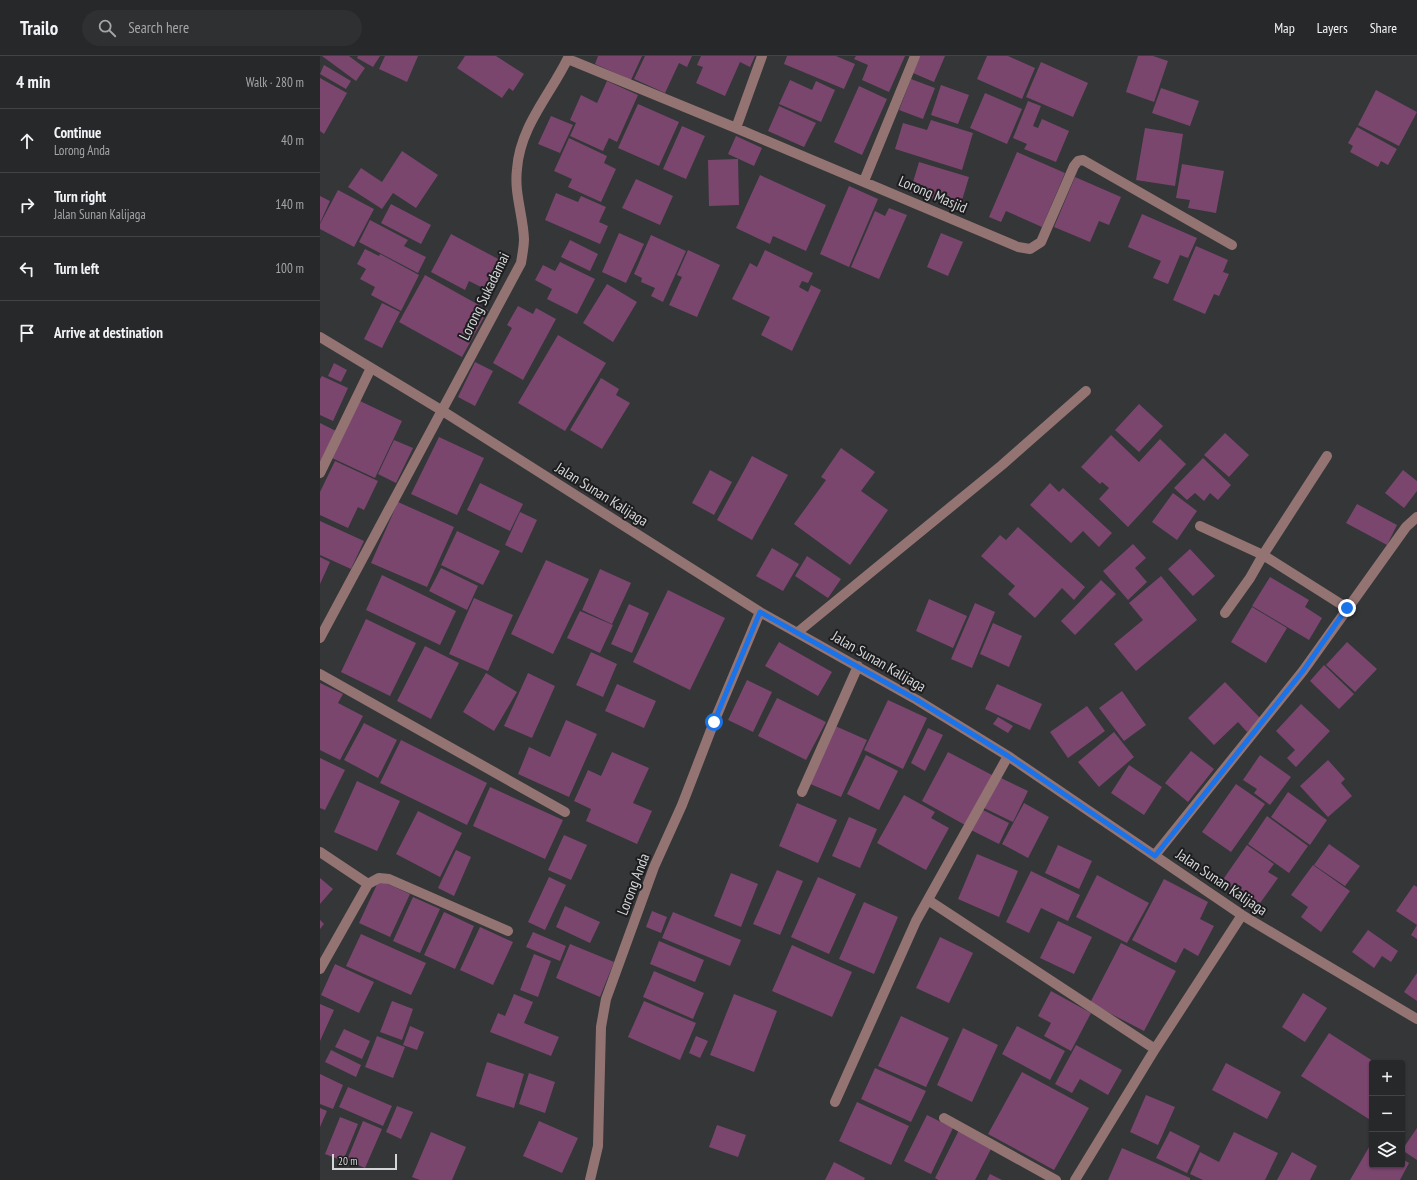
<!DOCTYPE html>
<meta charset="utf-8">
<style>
:root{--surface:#27282a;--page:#2f3032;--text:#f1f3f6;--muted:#a4a6a8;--line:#434447}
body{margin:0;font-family:"PT Sans Narrow",sans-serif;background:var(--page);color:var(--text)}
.controls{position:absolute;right:12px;bottom:12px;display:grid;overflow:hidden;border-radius:4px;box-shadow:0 1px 3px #0004}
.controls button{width:36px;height:36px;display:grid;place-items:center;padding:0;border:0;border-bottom:1px solid var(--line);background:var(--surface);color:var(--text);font:20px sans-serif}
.scale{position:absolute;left:12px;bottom:10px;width:65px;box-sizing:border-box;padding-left:4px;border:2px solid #d4d6d7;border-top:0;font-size:11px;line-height:14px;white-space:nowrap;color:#d4d6d7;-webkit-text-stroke:3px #1d1d1f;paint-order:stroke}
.stop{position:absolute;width:12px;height:12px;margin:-9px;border:3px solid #1a73e8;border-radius:50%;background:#fff}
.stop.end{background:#1a73e8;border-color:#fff;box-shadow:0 1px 4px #0008}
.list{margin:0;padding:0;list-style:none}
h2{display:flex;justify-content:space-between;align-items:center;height:52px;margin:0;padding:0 16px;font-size:17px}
h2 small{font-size:13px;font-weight:400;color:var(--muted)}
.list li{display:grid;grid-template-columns:26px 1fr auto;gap:12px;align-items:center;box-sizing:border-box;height:64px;padding:0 16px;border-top:1px solid var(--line)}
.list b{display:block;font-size:15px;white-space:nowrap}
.list p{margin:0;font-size:13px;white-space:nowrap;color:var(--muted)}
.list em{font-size:13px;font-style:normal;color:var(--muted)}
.icon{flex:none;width:22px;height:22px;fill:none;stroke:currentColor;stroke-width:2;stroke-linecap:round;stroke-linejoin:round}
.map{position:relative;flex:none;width:1097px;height:1124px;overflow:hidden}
header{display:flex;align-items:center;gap:24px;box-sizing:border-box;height:56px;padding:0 20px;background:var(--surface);border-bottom:1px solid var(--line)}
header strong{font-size:19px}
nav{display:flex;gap:22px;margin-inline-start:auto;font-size:14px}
.search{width:280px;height:36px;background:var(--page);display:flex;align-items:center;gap:10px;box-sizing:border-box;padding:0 14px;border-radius:22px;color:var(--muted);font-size:15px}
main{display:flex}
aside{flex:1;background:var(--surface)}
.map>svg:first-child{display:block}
</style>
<header>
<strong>Trailo</strong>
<div class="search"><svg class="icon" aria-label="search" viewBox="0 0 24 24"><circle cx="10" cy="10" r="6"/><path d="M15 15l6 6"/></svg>Search here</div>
<nav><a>Map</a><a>Layers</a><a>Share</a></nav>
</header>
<main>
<aside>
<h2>4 min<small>Walk · 280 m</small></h2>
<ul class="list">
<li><svg class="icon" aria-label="ahead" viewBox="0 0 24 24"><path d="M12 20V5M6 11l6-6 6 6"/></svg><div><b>Continue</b><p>Lorong Anda</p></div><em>40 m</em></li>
<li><svg class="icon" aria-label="right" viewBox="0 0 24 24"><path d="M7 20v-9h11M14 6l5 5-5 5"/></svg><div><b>Turn right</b><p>Jalan Sunan Kalijaga</p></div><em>140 m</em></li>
<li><svg class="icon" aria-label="left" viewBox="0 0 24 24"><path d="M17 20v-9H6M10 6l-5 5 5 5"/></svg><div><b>Turn left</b></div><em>100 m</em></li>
<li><svg class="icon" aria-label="arrive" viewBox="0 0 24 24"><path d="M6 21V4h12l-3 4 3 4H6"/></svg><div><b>Arrive at destination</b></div></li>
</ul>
</aside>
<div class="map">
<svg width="1097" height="1124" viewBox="0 0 1097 1124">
<rect width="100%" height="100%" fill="#343638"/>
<!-- building -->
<path fill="#7a466e" d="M2,0H29L45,12L36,25Z
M38,0H60L53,11L37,2Z
M65,0H98L87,26L59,13Z
M145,0H176L204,18L193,35L189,32L182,42L137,12Z
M278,0H322L311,24L275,8Z
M325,0H372L367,11L359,7L345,37L314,23Z
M381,0H435L430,11L420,6L405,40L376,27L383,11L377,9Z
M467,0H516L535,8L524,33L464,8Z
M536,0H585L569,36L542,24L548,9L534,3Z
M600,0H625L614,26L593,17Z
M667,0H688L715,12L702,43L657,23Z
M818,0H833L848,5L834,46L806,36Z
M721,6L768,27L753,61L706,41Z
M4,9L31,25L26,33L0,18Z
M0,22L27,37L4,78L0,75Z
M591,23L615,32L603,63L579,54Z
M470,24L492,34L496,25L515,34L501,66L459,48Z
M287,25L318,39L297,86L289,82L283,95L250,80L256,67L250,64L261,39L277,47Z
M621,29L649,39L638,68L611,59Z
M539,30L567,43L542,99L514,86Z
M841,32L879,45L870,70L832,57Z
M1056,34L1097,56L1079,90L1038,69Z
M665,37L702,53L687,88L650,72Z
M708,45L721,50L713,70L718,72L722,63L749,75L736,106L704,93L707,88L693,82Z
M318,48L359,66L339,110L298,92Z
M459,50L496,67L484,91L448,75Z
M231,60L253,69L240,97L218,88Z
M611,64L653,77L642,114L575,93L583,67L607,74Z
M362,70L385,80L366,123L343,113Z
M1037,71L1077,93L1068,109L1061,105L1058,111L1030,96L1033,90L1028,87Z
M825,72L863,78L855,130L816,124Z
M416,80L442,92L434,110L408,98Z
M249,82L287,100L284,107L296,113L281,146L248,131L252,123L234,115Z
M82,95L118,119L96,152L73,137L62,153L28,131L41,112L62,126Z
M697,96L745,117L722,171L686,155L681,166L669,161Z
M418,103L419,149L389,150L388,104Z
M599,106L649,121L640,151L590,136Z
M862,108L904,115L896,157L868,152L870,144L856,142Z
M440,119L506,149L486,195L453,180L450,188L416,172Z
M755,121L801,141L789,169L779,165L770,186L734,171Z
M316,123L353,140L340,169L302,152Z
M529,130L558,143L529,211L500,198Z
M18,134L54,153L34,191L0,173V168Z
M236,137L258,146L261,140L286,151L279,166L288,170L280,188L225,164Z
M0,140L10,145L0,167Z
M71,148L111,169L101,188L61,167Z
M569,152L587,159L559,223L531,211L555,155L565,160Z
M822,158L877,182L868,202L860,199L848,228L833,222L841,205L808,191Z
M50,164L88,184L84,190L106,201L98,217L39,186Z
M299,177L324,188L306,227L282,216Z
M621,177L643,186L628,220L607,211Z
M131,178L182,205L167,234L149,225L145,234L111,216Z
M331,179L366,195L343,246L331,240L335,232L321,226L322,222L314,218Z
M250,184L278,198L270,215L241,201Z
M876,190L908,204L903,216L909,218L899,240L894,238L885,258L853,244Z
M45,193L59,200L60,198L99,219L81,255L51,239L55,231L40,223L46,213L37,208Z
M368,194L400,209L377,261L349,249L362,221L357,219Z
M445,194L493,217L488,227L482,225L479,231L488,236L491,229L501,234L472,295L441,279L450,261L412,243L430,207L437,211Z
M240,206L275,223L257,258L227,243L232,233L215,224L223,209L235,215Z
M105,219L168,254L142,301L79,266Z
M287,228L317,246L293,286L263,267Z
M62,247L80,256L62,292L44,283Z
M198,250L213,258L216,252L236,263L203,324L173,307L192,272L187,269Z
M238,279L286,307L245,375L198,347Z
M155,306L173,315L155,350L138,341Z
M14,307L27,314L21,326L8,320Z
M2,320L28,332L13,365L0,359V323Z
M281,322L299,333L296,339L310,347L282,393L250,374Z
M40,345L82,365L55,422L12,402Z
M819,348L843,370L819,396L795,374Z
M0,367L16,375L0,406Z
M905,377L929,399L909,421L884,399Z
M791,379L819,406L840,383L866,408L808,471L779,443L789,432L782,426L780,428L761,411Z
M119,381L164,402L137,459L91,438Z
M74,384L93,392L76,427L58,418Z
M521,392L555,416L541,435L568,454L530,509L474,468L506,424L501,421Z
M432,400L468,419L432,484L397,464Z
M883,402L911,429L898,444L890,437L884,445L875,437L867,444L854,432Z
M15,405L58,425L44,454L38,451L28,472L0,459V436Z
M390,414L412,426L394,459L372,447Z
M1083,414L1097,425V435L1084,452L1065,437Z
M160,427L203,448L190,475L147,454Z
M730,427L739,436L743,432L792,477L779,491L763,475L751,487L710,449Z
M853,437L877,455L857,484L832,466Z
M78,446L134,471L107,531L51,507Z
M1037,448L1077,469L1067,489L1026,467Z
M200,456L217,464L202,497L185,489Z
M0,465L44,485L31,513L0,499Z
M698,471L765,531L754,544L742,532L715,562L688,538L695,530L661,500L680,479L686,484Z
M137,475L180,495L163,529L121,509Z
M813,488L826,502L815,512L827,526L808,544L783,515Z
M452,492L479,508L463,535L436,520Z
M870,493L895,520L873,540L848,513Z
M487,500L521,523L508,542L475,520Z
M0,501L10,506L0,528Z
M226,504L269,523L233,598L191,578Z
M121,512L158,530L147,554L109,535Z
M280,513L311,527L292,568L262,554Z
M62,519L136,555L120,589L46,554Z
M841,520L877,564L816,615L794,588L823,564L809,547Z
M950,521L989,544L985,551L1002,562L989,584L932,550Z
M781,524L796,538L755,579L741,565Z
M348,534L405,562L370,634L313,606Z
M154,542L193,559L168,615L129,598Z
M609,543L647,560L633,592L596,575Z
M655,547L675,556L652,612L631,603Z
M309,548L329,557L312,597L291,588Z
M932,551L967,572L946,607L911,586Z
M260,555L293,569L280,597L247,582Z
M46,563L96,587L70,640L21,616Z
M673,567L702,580L689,611L660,598Z
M459,586L512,616L498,640L445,610Z
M1027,586L1057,613L1035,636L1006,609Z
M105,590L139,607L111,663L77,645Z
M271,596L297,608L283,641L256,629Z
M1004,609L1034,638L1019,653L990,625Z
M166,617L197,636L174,675L143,656Z
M208,617L235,630L212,682L184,670Z
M427,624L452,636L433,676L408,664Z
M905,626L941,663L927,676L918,666L894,689L868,662Z
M0,627L23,638L18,647L43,660L20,704L0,694Z
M297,628L336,645L324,672L285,655Z
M677,628L722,648L710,674L665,653Z
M802,635L826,669L804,685L779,652Z
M457,642L506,666L486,704L438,680Z
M568,644L607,662L583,713L544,694Z
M981,648L1010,675L976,711L967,702L975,694L956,675Z
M767,650L785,675L748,702L730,676Z
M678,661L693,670L688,677L673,668Z
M246,664L277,678L249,741L198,718L209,691L230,701Z
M44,667L77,684L58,722L24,704Z
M513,669L547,684L521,741L488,727Z
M608,672L623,679L605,715L591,707Z
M794,676L814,701L779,731L758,706Z
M81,684L167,727L147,769L60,727Z
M871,695L894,713L868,746L845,727Z
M292,696L329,712L313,747L332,755L317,788L266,765L271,753L254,745L268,714L281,720Z
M628,696L672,719L645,769L602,745Z
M546,699L578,715L559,754L527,738Z
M940,699L971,721L950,749L934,737L937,733L923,724Z
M0,702L25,714L5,754L0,752Z
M1008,704L1025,723L1021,727L1032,740L1008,761L980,730Z
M809,709L842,731L824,759L791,737Z
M679,721L708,735L693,766L664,752Z
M37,725L80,745L57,795L14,776Z
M916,728L945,748L911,796L882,776Z
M170,731L243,764L225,803L153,770Z
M968,736L1007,764L990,789L951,761Z
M584,739L615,756L611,762L629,772L606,814L557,787Z
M477,747L517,764L498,807L459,790Z
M704,747L729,761L708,802L682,788Z
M661,753L689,767L679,788L651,774Z
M98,755L142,777L120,821L76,798Z
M947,760L988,790L969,817L928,788Z
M529,761L557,773L540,812L512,800Z
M244,779L267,789L251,824L228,814Z
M1009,788L1040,810L1025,830L994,809Z
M738,789L772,805L759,833L725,817Z
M927,789L954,808L948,816L958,822L938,850L902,825Z
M136,794L151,801L134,840L118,832Z
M657,798L698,815L679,861L638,843Z
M993,809L1030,835L1001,876L981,861L988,851L971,839Z
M457,814L483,825L460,879L433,868Z
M711,815L760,839L748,865L721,852L709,877L686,866Z
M411,817L438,828L421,871L394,860Z
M777,819L829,847L807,887L756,861Z
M229,821L246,829L225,874L208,866Z
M498,821L536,838L509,898L471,881Z
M0,822L13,833L0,848Z
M844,823L888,846L880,863L894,870L878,900L864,892L856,907L812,884Z
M59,824L90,838L70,881L39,867Z
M1094,829L1097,831V869L1076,855Z
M93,841L120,853L100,897L73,885Z
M544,846L578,861L554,918L519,903Z
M245,850L280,866L270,887L236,871Z
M332,855L347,861L341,877L326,871Z
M124,856L154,870L135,913L104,899Z
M353,856L421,884L410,910L342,882Z
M0,864L4,868L0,873Z
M738,865L772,881L754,918L720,902Z
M1097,869V883L1091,879Z
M160,871L193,886L173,929L140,914Z
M1048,874L1078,895L1071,906L1062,900L1054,912L1032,896Z
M213,876L246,890L240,905L206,891Z
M41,878L106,907L91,939L26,910Z
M620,881L653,897L629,947L596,932Z
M339,885L384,904L375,926L330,908Z
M801,887L856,915L824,975L770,947Z
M250,888L294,906L280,941L236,922Z
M472,889L532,916L512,961L452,935Z
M214,898L231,905L218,941L200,934Z
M15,908L54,926L39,957L1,939Z
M334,915L384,937L373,963L323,941Z
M1097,917V945L1084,936Z
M731,935L771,957L751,995L724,980L731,967L718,960Z
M983,937L1007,952L985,986L962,971Z
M194,938L213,946L204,967L239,981L231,1000L170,976L178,957L185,960Z
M414,938L457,955L434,1016L390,999Z
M72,945L93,953L82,984L60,976Z
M324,945L376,967L360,1004L308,981Z
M0,948L14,954L0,985Z
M581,960L629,982L606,1031L558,1010Z
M90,970L104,976L97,994L83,989Z
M697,970L745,995L730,1024L682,998Z
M643,972L678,989L652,1046L617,1029Z
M24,973L50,985L42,1003L15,991Z
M1009,977L1056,1007H1052V1065L981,1020Z
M57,980L85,991L73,1022L45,1011Z
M376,980L388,985L380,1002L369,997Z
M756,989L802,1014L788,1039L760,1023L752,1037L735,1028Z
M11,994L41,1009L36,1021L5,1006Z
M167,1006L204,1018L194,1052L156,1040Z
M906,1007L961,1036L947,1063L892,1034Z
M555,1012L606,1035L591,1066L541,1043Z
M702,1016L769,1052L734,1114L668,1078Z
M209,1017L235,1026L225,1057L199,1048Z
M0,1018L23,1029L13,1053L0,1048Z
M28,1031L72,1050L63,1070L19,1051Z
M826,1039L855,1051L838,1089L810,1076Z
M537,1046L589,1070L571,1109L519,1085Z
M77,1050L93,1056L81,1083L66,1076Z
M0,1052L7,1055L0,1071Z
M607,1059L633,1072L611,1118L584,1105Z
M20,1061L38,1068L23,1105L5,1098Z
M43,1065L62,1073L45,1112L27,1104Z
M219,1065L258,1082L242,1117L203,1100Z
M397,1069L426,1079L418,1101L389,1091Z
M1097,1072V1104L1082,1094Z
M639,1074L672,1091L655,1124H618L615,1122Z
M850,1075L880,1090L867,1117L836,1102Z
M111,1076L146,1091L132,1124H100L92,1121Z
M914,1076L958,1097L945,1124H883L870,1118L880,1096L899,1106Z
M1052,1086V1109H1082V1103L1089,1107L1080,1124H1030Z
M802,1092L870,1122V1124H788Z
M972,1096L997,1110L990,1124H957Z
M514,1106L545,1122L544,1124H505Z
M670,1118L682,1124H667Z"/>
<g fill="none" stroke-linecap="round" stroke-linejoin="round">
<!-- minor -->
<path stroke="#947472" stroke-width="10" d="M248,3L416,72L698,191L710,193L721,186L754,110L758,105L763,104L912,189
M416,72L442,0
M544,125L595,0
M0,281L121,354L440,556L597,644L688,700L922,859L1097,963
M0,417L51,312
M880,470L943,499L1027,552
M905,557L930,522L943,499L1007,400
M478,576L682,409L766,335
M0,582L201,207C202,200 204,191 204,183C203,159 194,137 197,113C200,70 231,38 249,0
M0,618L245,756
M482,736L538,610
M0,796L48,828
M835,799L983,615L1086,471L1097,461
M608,844L835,993
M0,913L48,828L59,822L69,823L188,875
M515,1046L596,865L688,700
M624,1062L736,1124
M270,1124L278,1090L281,971L286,943L334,811L362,749L394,666L440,556
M755,1124L835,993L922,859"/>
</g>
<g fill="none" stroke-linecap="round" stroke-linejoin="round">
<!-- route -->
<path stroke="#1a73e8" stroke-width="5" d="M394,666L440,556L597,644L688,700L835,800L983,615L1027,552"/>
</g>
<g text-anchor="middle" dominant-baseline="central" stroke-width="4" stroke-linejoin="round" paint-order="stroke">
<!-- street labels -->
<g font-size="15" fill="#d4d6d7" stroke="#1d1d1f">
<text transform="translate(613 138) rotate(23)">Lorong Masjid</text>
<text transform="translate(164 240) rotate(-64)">Lorong Sukadamai</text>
<text transform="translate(282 438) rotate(32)">Jalan Sunan Kalijaga</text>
<text transform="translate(559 605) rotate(30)">Jalan Sunan Kalijaga</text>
<text transform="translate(902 826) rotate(34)">Jalan Sunan Kalijaga</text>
<text transform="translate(313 828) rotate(-69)">Lorong Anda</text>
</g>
</g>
</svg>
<div class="controls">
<button>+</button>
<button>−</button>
<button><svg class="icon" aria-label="layers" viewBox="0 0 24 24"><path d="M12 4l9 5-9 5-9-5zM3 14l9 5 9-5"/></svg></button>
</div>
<div class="scale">20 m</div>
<div class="stop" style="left:394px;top:666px"></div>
<div class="stop end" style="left:1027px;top:552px"></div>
</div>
</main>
